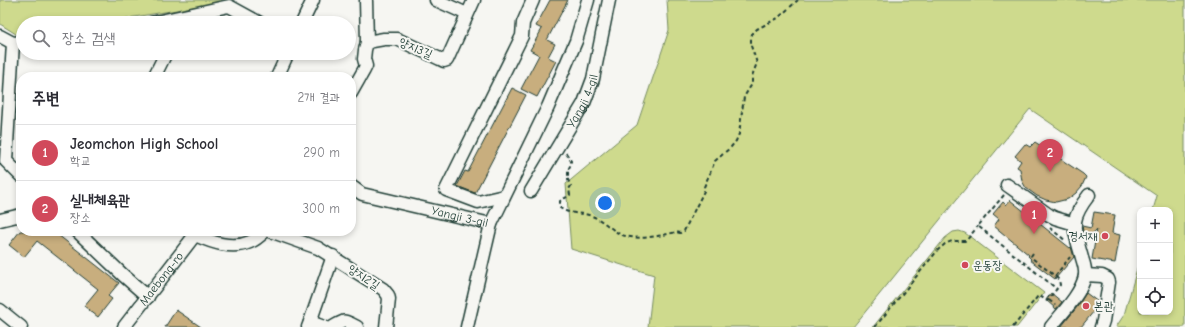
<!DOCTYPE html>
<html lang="ko">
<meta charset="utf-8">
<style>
:root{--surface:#fff;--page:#f7f7f7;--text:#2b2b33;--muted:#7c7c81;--line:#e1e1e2;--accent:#d1495b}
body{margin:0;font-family:"Comic Neue","Poor Story",sans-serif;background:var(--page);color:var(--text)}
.controls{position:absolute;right:12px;bottom:12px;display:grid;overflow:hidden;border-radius:8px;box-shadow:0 2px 6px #0003}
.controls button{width:36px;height:36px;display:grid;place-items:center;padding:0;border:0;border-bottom:1px solid var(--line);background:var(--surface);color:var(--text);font:20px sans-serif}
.you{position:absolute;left:605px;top:203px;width:14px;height:14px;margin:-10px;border:3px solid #fff;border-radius:50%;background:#1a73e8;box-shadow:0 0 0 6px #1a73e833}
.badge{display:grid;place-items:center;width:26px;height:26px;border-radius:50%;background:var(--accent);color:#fff;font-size:13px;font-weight:700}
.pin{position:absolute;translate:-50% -33px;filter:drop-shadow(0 1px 2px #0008)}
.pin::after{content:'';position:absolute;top:21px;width:14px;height:12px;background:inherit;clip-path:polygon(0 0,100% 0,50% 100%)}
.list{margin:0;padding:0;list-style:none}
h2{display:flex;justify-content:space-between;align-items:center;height:52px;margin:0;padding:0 16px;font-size:17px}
h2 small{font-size:13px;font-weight:400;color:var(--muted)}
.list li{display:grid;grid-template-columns:26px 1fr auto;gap:12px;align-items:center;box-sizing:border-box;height:56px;padding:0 16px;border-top:1px solid var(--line)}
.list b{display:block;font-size:15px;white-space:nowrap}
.list p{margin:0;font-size:13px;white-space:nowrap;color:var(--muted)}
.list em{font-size:13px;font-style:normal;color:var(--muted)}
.icon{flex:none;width:22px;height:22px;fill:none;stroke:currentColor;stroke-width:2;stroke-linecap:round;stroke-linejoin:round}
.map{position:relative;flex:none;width:1185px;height:327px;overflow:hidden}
.search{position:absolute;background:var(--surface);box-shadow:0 2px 6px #0003;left:16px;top:16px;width:340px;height:44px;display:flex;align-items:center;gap:10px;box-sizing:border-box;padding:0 14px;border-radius:22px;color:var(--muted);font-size:15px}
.panel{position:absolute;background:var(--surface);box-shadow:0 2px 6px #0003;left:16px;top:72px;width:340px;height:164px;border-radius:16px}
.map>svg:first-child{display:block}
</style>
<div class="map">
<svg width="1185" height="327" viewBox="0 0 1185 327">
<rect width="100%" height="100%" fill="#f6f6f2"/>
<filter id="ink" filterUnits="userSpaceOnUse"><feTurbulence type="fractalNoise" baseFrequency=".025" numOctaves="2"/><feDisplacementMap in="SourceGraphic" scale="8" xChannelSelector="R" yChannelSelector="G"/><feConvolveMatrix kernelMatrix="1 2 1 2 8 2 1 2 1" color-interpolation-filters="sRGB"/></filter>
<g filter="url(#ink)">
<!-- green -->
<path fill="#ceda8d" stroke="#768c60" d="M0,0H228L213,4L98,23H23V35L19,36L0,24Z
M667,0H1185V327H1116L1124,315L1140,258V312H1170V210H1153L1157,196L1030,109L853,327H648L654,275L571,249L566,184L637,125L669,30Z
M959,231L965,233L1044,293L1017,327H873L945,238L953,232Z"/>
<!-- building -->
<path fill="#c8ae7e" stroke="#1f3d34" d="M550,0H568L547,40L555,44L548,57L556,61L537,97L521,89L539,55L530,50L542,29L536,26Z
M512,88L526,95L475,193L457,186L465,171L468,172Z
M1035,142L1083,174L1086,177L1082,186L1076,193L1068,199L1056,202L1046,200L1037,196L1026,188L1022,181L1020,169L1017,167L1021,161L1015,156L1025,144L1030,147Z
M1010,200L1070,248L1071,247L1074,257L1055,279L1030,260L1031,259L1028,256L1029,255L994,226L999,219L993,214L1003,202L1006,205Z
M1094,212L1115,215L1112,233L1120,235L1115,263L1092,259L1097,229L1085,242L1082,226L1091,228Z
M20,231H53L119,283L108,296L112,299L98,317L84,306L98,289L37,241L24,257L9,245Z
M1051,293L1062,302L1056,309L1046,300Z
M1086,293L1098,302V306L1081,327H1061L1077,307Z
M176,310L201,327H165Z"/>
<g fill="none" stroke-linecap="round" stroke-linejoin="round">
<!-- minor casing -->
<g stroke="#1f3d34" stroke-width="15">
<g id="minor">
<path d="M366,0L367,42"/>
<path d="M436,0L467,14"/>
<path d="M151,23L229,6L260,23"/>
<path d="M302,23L313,0"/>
<path d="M0,36L13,43L23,42"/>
<path d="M13,43L6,161L21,176"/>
<path d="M154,77L166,53"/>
<path d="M277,77L288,53"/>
<path d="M351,93L364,70L366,66L364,59L365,50L367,42L384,39H397L440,59L444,61L447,60L474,0"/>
<path d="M1007,185L1049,215L1055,218L1075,224"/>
<path id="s1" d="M351,186L362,194L491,224L467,327"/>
<path id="s2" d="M531,191L584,103L593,79L609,0"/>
<path d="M504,196L478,202L446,190L522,36L523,23L533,0"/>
<path d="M0,220L21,215"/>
<path d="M491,224L548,107L576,41L588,0"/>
<path d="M77,231L123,275L148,297"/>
<path d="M270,231L318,248L383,289L388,295L389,299L386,327"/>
<path d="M195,235C211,242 232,250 250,242C256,240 261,235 265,231"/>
<path d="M1085,275L1102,276L1108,279L1109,282L1103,321L1101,327"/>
<path d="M0,310L21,327"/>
<path d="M310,322L333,256"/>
<path id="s3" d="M124,327L198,231"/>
<path d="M308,327L310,322L324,327"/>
<path d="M333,327C347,319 342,320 357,327"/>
<path d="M1051,327C1063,312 1081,294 1085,276C1086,269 1084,264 1082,258C1074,228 1068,222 1089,195"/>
</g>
</g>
<!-- path -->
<path stroke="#1f3d34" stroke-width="2" stroke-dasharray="4 3" stroke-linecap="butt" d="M566,153L571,161V164L568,170V180L571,186L569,189L570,195L560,201V208C570,215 581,212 592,216C602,220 610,228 618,233C634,242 660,236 676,232L680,233L684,231L704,191V187L715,161L731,147L736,141L739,134L744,97L752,84V76L757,63L751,46V38L752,34L757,29L778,18L798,0
M1004,195L978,226L1057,289
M1050,228L1066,241
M1033,253L1031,256L1032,258L1055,276L1070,257
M1049,300L1055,305
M875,327L938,250L945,244L952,241H966L978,226
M1013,327L1038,296H1040L1047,301L1060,285L1059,280L1055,276"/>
<!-- minor -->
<use href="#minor" stroke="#f6f6f2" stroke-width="12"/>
</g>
</g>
<!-- markers -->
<g fill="#d1495b" stroke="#f6f6f2" stroke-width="1.5">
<circle cx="1105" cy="236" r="4"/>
<circle cx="965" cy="265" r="4"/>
<circle cx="1086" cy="306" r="4"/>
</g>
<g text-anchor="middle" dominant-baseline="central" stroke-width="4" stroke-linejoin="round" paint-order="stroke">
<!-- street labels -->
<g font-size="12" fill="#1f3d34" stroke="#f6f6f2">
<text transform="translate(416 48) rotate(24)">양지3길</text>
<text stroke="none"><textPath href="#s2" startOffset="104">Yangji 4-gil</textPath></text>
<text stroke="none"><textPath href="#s1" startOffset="114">Yangji 3-gil</textPath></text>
<text transform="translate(364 277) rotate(34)">양지2길</text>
<text stroke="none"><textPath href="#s3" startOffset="61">Maebong-ro</textPath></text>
</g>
<!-- poi labels -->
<g font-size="12" fill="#1f3d34" stroke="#f6f6f2" text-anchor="start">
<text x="1097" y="236" text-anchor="end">경서재</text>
<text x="973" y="265">운동장</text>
<text x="1094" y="306">본관</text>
</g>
</g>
</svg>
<div class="controls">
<button>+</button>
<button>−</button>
<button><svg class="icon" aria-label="locate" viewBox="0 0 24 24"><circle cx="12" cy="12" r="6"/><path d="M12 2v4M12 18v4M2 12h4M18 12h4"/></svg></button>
</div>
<div class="you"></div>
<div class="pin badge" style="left:1034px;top:234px">1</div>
<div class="pin badge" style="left:1050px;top:172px">2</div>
<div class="search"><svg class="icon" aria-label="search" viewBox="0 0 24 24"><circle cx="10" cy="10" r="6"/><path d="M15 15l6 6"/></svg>장소 검색</div>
<section class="panel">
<h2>주변<small>2개 결과</small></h2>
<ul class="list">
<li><span class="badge">1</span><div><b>Jeomchon High School</b><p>학교</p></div><em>290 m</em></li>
<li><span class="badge">2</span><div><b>실내체육관</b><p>장소</p></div><em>300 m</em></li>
</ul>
</section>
</div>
